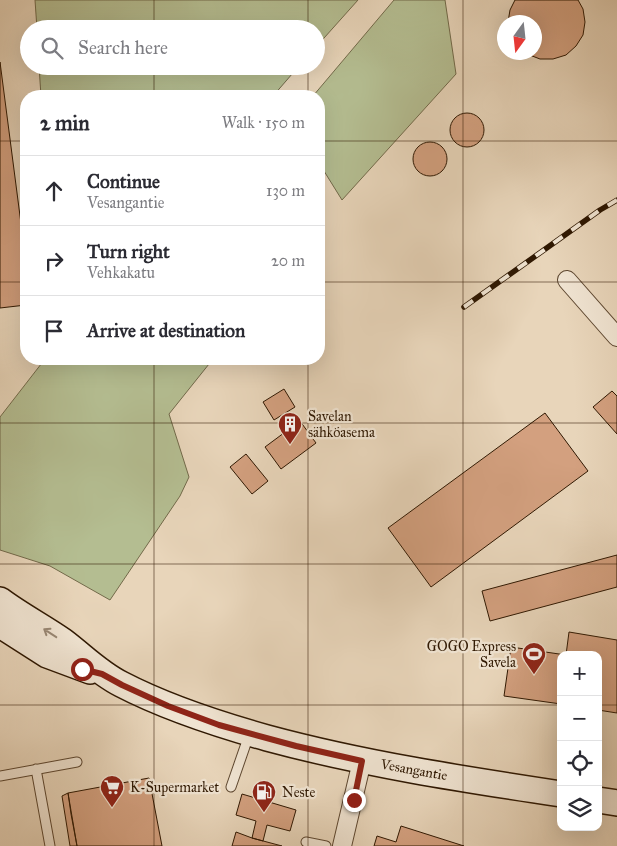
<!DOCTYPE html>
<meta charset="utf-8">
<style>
:root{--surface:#fff;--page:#f2f2f3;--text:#2b2b33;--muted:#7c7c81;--line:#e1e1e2}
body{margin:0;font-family:"IM FELL Great Primer",serif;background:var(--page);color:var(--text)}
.controls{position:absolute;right:15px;bottom:15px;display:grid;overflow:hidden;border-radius:10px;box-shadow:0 5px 20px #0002}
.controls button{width:45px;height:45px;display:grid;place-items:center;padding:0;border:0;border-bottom:1px solid var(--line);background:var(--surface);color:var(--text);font:25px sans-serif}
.compass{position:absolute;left:497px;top:15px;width:45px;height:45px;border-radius:50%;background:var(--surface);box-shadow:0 5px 20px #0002;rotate:195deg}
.stop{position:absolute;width:15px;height:15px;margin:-11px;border:4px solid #8f2418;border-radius:50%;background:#fff}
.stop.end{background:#8f2418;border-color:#fff;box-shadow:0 1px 5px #0008}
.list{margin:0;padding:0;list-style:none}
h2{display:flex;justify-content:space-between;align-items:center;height:65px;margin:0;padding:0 20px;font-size:21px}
h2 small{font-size:16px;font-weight:400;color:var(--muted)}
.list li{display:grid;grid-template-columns:32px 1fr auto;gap:15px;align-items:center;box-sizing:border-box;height:70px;padding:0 20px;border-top:1px solid var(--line)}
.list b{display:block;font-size:19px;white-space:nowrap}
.list p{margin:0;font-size:16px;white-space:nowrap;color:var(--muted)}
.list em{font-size:16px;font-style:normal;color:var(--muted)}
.icon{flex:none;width:28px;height:28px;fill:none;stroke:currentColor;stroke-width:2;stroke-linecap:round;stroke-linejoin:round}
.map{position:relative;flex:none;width:617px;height:846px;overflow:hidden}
.search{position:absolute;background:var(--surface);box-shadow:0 5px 20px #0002;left:20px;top:20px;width:305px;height:55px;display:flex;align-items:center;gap:12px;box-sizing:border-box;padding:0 18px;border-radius:28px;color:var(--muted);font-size:19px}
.panel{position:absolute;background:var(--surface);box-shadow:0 5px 20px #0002;left:20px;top:90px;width:305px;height:275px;border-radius:20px}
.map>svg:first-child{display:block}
</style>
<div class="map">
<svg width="617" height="846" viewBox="0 0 617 846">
<rect width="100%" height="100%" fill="#e8d5ba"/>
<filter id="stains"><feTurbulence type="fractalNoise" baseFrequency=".004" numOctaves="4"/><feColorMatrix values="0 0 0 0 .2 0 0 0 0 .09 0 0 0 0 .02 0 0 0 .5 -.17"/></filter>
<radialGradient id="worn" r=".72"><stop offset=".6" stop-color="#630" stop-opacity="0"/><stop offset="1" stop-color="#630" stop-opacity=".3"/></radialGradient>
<!-- green -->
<path fill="#b4bd91" stroke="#726a4a" d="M35,0H358L316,47V29H37Z
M394,0H445L456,74L342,200L319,163V96H313Z
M39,66H299L273,96H41Z
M45,359H213L169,414L189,477L180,496L110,600L50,566L0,550V417Z"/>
<!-- building -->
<path fill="#d3a07f" stroke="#2f1802" d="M515,0H578L583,9L585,22L583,35L576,46L566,55L553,59H540L527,54L525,52H534V22H508L510,10Z
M0,62L26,262V305L0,308Z
M450 130a17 17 0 1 1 34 0a17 17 0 1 1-34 0Z
M413 159a17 17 0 1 1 34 0a17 17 0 1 1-34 0Z
M284,389L295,407L274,420L263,402Z
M612,391L617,396V434L593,407Z
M545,413L588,471L431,587L388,528Z
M300,421L316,443L281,469L265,447Z
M246,454L268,481L252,494L230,467Z
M617,555V587L490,621L482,591Z
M569,632L617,640V713L598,710V655H561V704L504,696L511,647L566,655Z
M149,778L162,846H77L68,793Z
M68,793L71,814L77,846H70L62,796Z
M242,794L296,810L290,831L267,825L263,841L252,838L256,821L236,815Z
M401,826L464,846H374L377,836L396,842Z
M236,832L252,838L282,846H232Z"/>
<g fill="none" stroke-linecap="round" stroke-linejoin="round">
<!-- lane casing -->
<g stroke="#5d4730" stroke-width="11">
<path id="lane" d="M36,769L50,846
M0,776L77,762
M231,787L249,735
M306,842L326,846"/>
</g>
<!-- street casing -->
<g stroke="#5d4730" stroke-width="20">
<path id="street" d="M567,280L617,337
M342,846L362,761"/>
</g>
<!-- secondary casing -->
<g stroke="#2f1802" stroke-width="28">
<path id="secondary" d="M0,600C20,615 43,627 63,641C83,656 99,673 121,684C167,708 217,724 267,738C363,764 462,779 561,794
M0,625L47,655L90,671
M598,800L617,803"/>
</g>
<!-- lane -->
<use href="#lane" stroke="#f0e4d2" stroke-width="9"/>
<!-- street -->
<use href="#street" stroke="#f0e4d2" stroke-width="18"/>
<!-- secondary -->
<use href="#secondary" stroke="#f0e4d2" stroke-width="25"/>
<!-- rail casing -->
<g stroke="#2f1802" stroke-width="5.5">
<path id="rail" d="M464,307L600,210L617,200"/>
</g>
<!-- rail -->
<use href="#rail" stroke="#f0e4d2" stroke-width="4" stroke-dasharray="11" stroke-linecap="butt"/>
</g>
<!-- one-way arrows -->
<defs><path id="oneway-shaft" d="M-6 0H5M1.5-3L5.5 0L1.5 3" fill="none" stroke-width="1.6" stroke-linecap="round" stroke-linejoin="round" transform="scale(1.25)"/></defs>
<use stroke="#998874" href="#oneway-shaft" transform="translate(50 633) rotate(-147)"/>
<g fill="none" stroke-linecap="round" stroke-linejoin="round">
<!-- route -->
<path stroke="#8f2418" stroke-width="6" d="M82,669L102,674L122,685L168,706L219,725L296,746L362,761L354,800"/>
</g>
<!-- grid -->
<path fill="none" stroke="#2f1802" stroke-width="1" stroke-opacity="0.55" d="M154,0V29M308,0V29M463,0V846M154,66V96M308,66V96M0,141H26M319,141H617M0,282H26M319,282H617M154,359V846M308,359V846M0,423H617M0,564H617M0,705H561M598,705H617"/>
<!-- icons -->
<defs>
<g id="building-pin" transform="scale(1.25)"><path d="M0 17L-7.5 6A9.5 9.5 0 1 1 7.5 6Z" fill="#8f2418" stroke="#f0e4d2"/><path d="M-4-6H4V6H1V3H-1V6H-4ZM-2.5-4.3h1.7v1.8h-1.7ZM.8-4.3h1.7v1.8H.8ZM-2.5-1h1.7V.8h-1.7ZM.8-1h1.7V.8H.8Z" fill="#fff"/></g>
<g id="stadium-pin" transform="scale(1.25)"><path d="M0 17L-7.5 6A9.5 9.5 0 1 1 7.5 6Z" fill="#8f2418" stroke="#f0e4d2"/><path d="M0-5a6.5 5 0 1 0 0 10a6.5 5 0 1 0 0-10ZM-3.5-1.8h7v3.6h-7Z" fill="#fff"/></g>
<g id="supermarket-pin" transform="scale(1.25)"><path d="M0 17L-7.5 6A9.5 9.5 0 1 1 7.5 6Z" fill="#8f2418" stroke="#f0e4d2"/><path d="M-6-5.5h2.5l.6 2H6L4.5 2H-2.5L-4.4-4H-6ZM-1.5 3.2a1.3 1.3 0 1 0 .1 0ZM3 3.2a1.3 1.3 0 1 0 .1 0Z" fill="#fff"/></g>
<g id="fuel-pin" transform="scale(1.25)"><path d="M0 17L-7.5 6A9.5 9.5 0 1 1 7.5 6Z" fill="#8f2418" stroke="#f0e4d2"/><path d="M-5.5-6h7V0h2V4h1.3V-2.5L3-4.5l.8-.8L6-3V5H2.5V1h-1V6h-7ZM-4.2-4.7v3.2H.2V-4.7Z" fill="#fff"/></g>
</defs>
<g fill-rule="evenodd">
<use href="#building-pin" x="290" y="424"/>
<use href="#stadium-pin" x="534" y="654"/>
<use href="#supermarket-pin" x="112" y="787"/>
<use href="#fuel-pin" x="264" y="792"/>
</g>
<g text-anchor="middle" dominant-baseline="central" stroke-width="4.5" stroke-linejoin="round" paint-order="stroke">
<!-- poi labels -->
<g font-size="14" fill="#2f1802" stroke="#f0e4d2" text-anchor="start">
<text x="308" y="416">Savelan<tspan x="308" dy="16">sähköasema</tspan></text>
<text x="516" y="646" text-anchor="end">GOGO Express<tspan x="516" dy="16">Savela</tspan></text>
<text x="130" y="787">K-Supermarket</text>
<text x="282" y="792">Neste</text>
</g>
<!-- street labels -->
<g font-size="14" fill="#2f1802" stroke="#f0e4d2">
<text transform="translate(414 770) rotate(10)">Vesangantie</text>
</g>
</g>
<rect width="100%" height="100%" filter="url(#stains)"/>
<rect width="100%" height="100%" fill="url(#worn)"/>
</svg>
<div class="controls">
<button>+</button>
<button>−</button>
<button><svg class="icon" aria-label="locate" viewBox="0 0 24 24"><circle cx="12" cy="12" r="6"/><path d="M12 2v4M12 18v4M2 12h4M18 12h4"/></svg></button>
<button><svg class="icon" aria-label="layers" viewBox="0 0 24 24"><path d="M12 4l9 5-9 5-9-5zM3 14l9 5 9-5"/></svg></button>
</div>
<svg class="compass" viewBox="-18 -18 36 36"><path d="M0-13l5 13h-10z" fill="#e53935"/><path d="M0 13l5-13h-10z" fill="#7c7c81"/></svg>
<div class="stop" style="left:82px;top:669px"></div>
<div class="stop end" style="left:354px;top:800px"></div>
<div class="search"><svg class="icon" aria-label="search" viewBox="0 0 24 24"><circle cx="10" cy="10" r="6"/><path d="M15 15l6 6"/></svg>Search here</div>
<section class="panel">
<h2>2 min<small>Walk · 150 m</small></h2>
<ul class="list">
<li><svg class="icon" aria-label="ahead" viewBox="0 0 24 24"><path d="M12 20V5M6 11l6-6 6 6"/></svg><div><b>Continue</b><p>Vesangantie</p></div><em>130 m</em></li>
<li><svg class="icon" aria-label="right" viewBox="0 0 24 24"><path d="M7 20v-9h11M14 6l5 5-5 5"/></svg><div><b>Turn right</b><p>Vehkakatu</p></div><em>20 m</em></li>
<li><svg class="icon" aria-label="arrive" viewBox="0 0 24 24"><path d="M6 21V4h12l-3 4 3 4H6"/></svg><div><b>Arrive at destination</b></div></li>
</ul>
</section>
</div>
